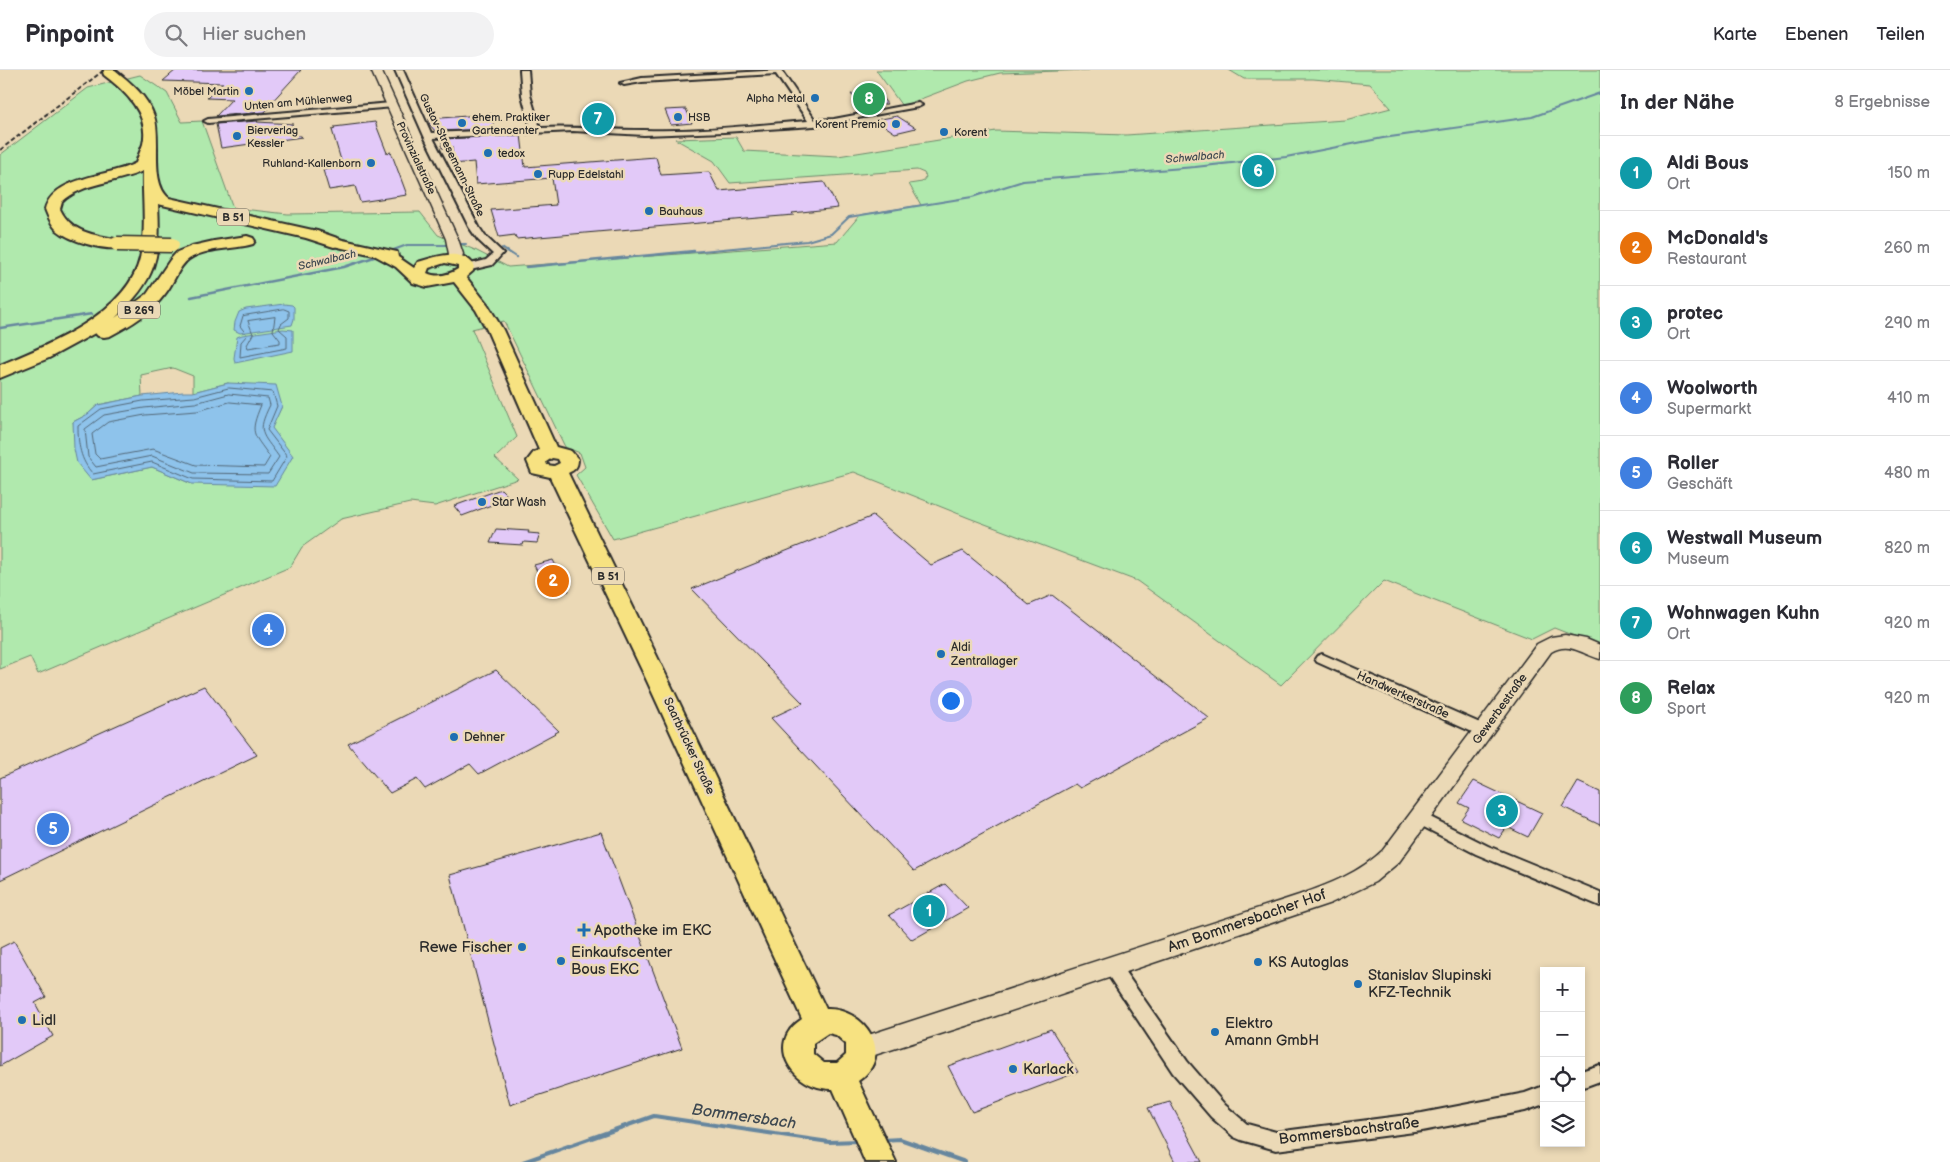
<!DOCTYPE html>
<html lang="de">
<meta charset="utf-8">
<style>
:root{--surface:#fff;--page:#f2f2f3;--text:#2b2b33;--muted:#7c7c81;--line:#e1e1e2;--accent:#db2777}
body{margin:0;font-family:"Balsamiq Sans",sans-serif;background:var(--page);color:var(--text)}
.controls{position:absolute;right:15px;bottom:15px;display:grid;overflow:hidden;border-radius:0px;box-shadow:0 2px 8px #0003}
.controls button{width:45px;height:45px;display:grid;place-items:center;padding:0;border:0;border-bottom:1px solid var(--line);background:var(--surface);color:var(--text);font:25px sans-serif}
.you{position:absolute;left:950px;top:630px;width:18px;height:18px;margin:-12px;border:4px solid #fff;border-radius:50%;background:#1a73e8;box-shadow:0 0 0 8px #1a73e833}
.badge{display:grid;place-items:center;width:32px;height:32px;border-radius:50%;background:var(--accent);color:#fff;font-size:16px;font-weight:700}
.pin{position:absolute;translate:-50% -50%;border:2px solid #fff;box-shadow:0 1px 5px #0006}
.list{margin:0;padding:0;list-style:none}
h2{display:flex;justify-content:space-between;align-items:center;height:65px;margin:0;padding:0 20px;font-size:21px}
h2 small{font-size:16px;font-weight:400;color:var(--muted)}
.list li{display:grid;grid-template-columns:32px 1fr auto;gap:15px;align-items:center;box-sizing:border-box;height:75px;padding:0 20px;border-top:1px solid var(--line)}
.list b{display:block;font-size:19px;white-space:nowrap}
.list p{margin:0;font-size:16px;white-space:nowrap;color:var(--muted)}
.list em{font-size:16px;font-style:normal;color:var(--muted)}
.icon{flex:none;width:28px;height:28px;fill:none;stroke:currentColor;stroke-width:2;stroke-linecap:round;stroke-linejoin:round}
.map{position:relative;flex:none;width:1600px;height:1092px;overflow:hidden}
header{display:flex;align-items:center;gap:30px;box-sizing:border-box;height:70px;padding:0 25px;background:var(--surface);border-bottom:1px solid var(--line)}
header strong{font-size:24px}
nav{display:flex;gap:28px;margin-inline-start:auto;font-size:18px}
.search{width:350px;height:45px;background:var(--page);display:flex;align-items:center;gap:12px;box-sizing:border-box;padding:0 18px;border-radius:28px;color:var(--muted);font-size:19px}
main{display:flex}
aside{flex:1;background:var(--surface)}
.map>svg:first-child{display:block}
</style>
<header>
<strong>Pinpoint</strong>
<div class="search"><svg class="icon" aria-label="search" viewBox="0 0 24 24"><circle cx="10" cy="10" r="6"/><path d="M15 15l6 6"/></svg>Hier suchen</div>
<nav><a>Karte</a><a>Ebenen</a><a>Teilen</a></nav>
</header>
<main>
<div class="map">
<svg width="1600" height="1092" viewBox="0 0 1600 1092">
<rect width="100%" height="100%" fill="#ebd9b6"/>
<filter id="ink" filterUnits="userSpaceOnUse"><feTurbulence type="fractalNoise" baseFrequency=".02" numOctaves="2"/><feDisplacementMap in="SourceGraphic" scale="10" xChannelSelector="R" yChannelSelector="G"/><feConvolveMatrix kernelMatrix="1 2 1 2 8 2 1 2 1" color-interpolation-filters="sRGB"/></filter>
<g filter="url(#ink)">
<!-- green -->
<path fill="#b0e9ad" stroke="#6e8a6c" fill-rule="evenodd" d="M876,0H1089L1000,3L968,11L902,36Z
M1229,0H1600V576L1554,558L1532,569L1384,511L1281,615L1137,511L969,448L854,402L613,469L576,405L585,397L580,383L565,377L504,251L472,259L517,367L495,388L518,409L435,436L410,433L341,449L302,477L290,497L38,604L30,587L0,599V85L88,18L140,5L167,23L182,52L202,51L233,138L288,144L420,142L438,165L475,180L508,197L837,172L860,145L921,135L909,114L922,112L926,107L924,103L917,100L730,113L714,91L675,69L736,67L744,81L838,86L996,61L1126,65L1345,50L1391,38L1370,14L1313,9H1244ZM173,298L193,306V322L228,313L282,336L271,358L192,414L152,397L91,410L73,352L88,344L98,335L142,326L141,305Z"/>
<!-- water -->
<path fill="#8ec3eb" stroke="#66869e" d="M284,234L292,235L294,237V249L292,255L240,263L234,260L235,252L239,242L246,239Z
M283,259L293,260V281L235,293L234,288L237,267L242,265Z
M228,313L276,315L282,336L272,358L293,386L275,416L192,414L152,397L91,410L77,393L74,379L73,352L88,344L98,335L142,326L183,322H193Z"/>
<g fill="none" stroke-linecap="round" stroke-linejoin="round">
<!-- shore -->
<path stroke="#536878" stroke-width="1" d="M284,239L289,241V248L281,254L279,259L287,266V278L240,287L241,272L247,265L240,256L243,246Z
M275,247L273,261L280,270V273L248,278L247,275L253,264L248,251Z
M229,318L273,322L277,336L267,360L287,386L272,411L193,409L152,392L93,404C80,390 78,374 78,356L101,339L143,331L194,327Z
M229,324L268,328L270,335C256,363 262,363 279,387L268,404L194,403L152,386L96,397L88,387L85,359L104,345L144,338L195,333Z
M230,332L261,335C249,364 253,363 270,387L264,397L196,395L153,379L100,389L95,384L92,364L108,352L145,345L197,341Z"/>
<!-- stream-far2 -->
<path stroke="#66869e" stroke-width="2" d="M457,174H466
M502,178L509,183
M388,182L407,175H451
M681,183L807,171L831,164L849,147L972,127L1023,111L1195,97L1286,87L1383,68L1532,47L1600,23"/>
<!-- stream-far1 -->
<path stroke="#66869e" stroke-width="2.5" d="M507,181L516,187
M526,197L694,181
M191,227L344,197L380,185
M0,258L92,244"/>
<!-- stream -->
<path stroke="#66869e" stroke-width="4" d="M882,1070L900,1069L965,1092
M523,1092L654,1046L829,1072L859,1071"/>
</g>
<!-- building -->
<path fill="#e2c9f8" stroke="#2b2b2b" d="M176,0H301L268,36H270L265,42L216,46L232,29L207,28L223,13L163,11Z
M878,22L887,34L860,36L851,24Z
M686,39L692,53L671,55L665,40Z
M602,43L603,45H608L611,54L592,55L589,44Z
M492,44L494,59L435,61L430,55L429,49Z
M897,46L916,58L895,63L876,50Z
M258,51L257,52L293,54L286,60L302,67L221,78L216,54Z
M375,52L387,83L391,82L407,125L360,132L355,116L329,120L323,100L343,97L332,60L335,59L334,57Z
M521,65L525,97L656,87L661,105L709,102L719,121L824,112L838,138L792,143L794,145L746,149L516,169L515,165L499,167L491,140L556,135L552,108L476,114L474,92L453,94L452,77L442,78V69Z
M501,419L510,428L462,446L454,436Z
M873,446L931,495L963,481L1029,535L1052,525L1209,648L1080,718L1075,714L914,801L771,648L803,633L692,519Z
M496,459L529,461L528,463L540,464L537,473L524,472L523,475L490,473Z
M553,490L569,521L549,525L534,495Z
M496,600L559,661L479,704L470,694L425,719L417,709L390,723L348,674Z
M204,616L257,685L0,810V708Z
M1474,711L1542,743L1528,767L1507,757L1499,768L1461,749L1469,738L1459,733Z
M1578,712L1600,722V755L1563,737Z
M601,762L682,978L510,1035L450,805Z
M945,814L968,838L912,870L889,845Z
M14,871L46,927L35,933L53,966L0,996V878Z
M1051,959L1078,1002L972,1042L948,996Z
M1170,1032L1202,1092H1175L1148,1038Z"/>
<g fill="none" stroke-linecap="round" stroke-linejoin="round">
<!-- street casing -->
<g stroke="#2b2b2b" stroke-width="4">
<path id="street" d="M395,0H403L431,63L531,59L522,25L520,0H528L530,25L540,58C574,56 608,60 643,60C698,62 753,55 808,51L776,4L642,12L624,15L620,13L642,8L781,0L815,50L834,49L918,33L922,35L918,37L814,56L724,62L644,65L573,61L433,68L479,157L485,166L503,183L492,195L466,201L463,200V196L486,190L493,184L478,170L469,157L424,66Z
M391,33L395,35L394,37L208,53L204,51L208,49Z
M1322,584L1489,657L1492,661L1489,665L1484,666L1479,665L1317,592L1315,589L1317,586Z
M1420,742L1488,776L1600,822V836L1476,784L1414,752L1412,748L1414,744Z
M1112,890L1118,892L1187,991L1225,1035L1247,1054L1276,1062L1422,1043L1525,1023L1544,1016V1034L1525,1041L1422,1061L1276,1080L1241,1070L1234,1067L1211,1047L1173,1003L1106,902L1103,897L1106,892Z
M1600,995V1011L1581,1018V1001Z"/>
</g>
<!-- secondary casing -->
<g stroke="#2b2b2b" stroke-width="3">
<path id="secondary" d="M371,0H381L458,169L463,184L460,192H450L448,189L449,184L446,169Z
M1565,565L1586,569L1600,575V589C1582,584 1569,571 1551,582L1399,792L1375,812L1331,833L972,954L862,989L853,986L849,978L853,970L1299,825C1330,814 1359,803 1383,780L1537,574L1551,567Z"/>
</g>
<!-- primary casing -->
<g stroke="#2b2b2b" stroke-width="4">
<path id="primary" d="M334,168L397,182L398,187L414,198L418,192C435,187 461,177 474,195L473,201L466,207L488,235L503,260L556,377L571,381L578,389C578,397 575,400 568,403L669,611L826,939C864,937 897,985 858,1011L896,1092H865L833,1019C794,1020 763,974 802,949L647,611L550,407L532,403L527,391L534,382L539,380L487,260L476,240L454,212L427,217L413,213L396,197L374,185L329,175L327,172L329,169ZM445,193L458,196V199C448,205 438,208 427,203L429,198ZM552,388L558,389L560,393L554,396L547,395L546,392ZM828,963L836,965L846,974V985L837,993H824L813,984V973Z"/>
</g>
<!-- highway casing -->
<g stroke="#2b2b2b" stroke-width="4">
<path id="highway" d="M104,0H115C131,13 147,26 154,46C162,70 149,112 169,128L317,161L340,169L342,172L340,175L334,177L306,168L158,134C161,188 156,210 115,248L147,224L170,190L177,182L192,176L214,171L247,166L253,168L255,171L253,174C232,180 208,177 189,189C178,197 174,213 165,224C151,243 131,255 110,266L104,267L98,266L95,263L49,288L0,308V295C47,276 128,243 140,188C147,160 142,129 143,101C117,113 83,112 62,132L60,139C72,165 99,165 123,171L125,174L123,177C106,182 70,171 57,160C51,154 48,147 45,139C54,106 108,107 136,93C138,86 141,80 143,74C150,44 125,21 104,5L103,2Z"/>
</g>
<!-- street -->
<use href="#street" fill="#ebd9b6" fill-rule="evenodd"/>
<!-- secondary -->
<use href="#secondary" fill="#ebd9b6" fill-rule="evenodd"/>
<!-- primary -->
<use href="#primary" fill="#f7e281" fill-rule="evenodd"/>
<!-- highway -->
<use href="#highway" fill="#f7e281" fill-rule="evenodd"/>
<!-- rail -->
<path stroke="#2b2b2b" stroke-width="2" stroke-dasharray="4.5 2.5" stroke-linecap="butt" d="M0,80L104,0"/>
<!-- highway-bridge casing -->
<g stroke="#2b2b2b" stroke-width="17" stroke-linecap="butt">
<path id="highway-bridge" d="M117,174L172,175"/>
</g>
<!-- highway-bridge -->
<use href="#highway-bridge" stroke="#f7e281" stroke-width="14"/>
</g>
</g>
<!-- markers -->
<g fill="#1f6fb2" stroke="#ebd9b6" stroke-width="2">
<circle cx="249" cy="21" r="5"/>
<circle cx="815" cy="28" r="5"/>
<circle cx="678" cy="47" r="5"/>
<circle cx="462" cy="53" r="5"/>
<circle cx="896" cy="54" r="5"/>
<circle cx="944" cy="62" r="5"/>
<circle cx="237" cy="66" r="5"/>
<circle cx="488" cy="83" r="5"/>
<circle cx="371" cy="93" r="5"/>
<circle cx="538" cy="104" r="5"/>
<circle cx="649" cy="141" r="5"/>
<circle cx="482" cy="432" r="5"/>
<circle cx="941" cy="584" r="5"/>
<circle cx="454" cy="667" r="5"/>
<path d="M581.5 852.5h5v5h5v5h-5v5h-5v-5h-5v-5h5z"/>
<circle cx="522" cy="877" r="5"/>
<circle cx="561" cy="891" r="5"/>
<circle cx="1258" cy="892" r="5"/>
<circle cx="1358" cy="914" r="5"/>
<circle cx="22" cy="950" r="5"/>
<circle cx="1215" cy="962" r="5"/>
<circle cx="1013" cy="999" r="5"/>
</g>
<g text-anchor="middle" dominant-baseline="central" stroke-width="5" stroke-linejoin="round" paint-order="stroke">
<!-- far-poi labels -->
<g font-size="11" fill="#2b2b2b" stroke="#ebd9b6" text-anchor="start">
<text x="239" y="21" text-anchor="end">Möbel Martin</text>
<text x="805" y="28" text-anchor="end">Alpha Metal</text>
<text x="472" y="47">ehem. Praktiker<tspan x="472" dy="13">Gartencenter</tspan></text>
<text x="688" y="47">HSB</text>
<text x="886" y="54" text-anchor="end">Korent Premio</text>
<text x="247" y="60">Bierverlag<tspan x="247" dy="13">Kessler</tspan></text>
<text x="954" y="62">Korent</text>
<text x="498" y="83">tedox</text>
<text x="361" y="93" text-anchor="end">Ruhland-Kallenborn</text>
<text x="548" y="104">Rupp Edelstahl</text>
<text x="659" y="141">Bauhaus</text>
</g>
<!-- far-street labels -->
<g font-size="11" fill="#2b2b2b" stroke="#ebd9b6">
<text transform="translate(298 32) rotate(-5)">Unten am Mühlenweg</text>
<text transform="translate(452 85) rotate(64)">Gustav-Stresemann-Straße</text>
<text transform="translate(416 88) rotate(65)">Provinzialstraße</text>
</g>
<!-- far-water labels -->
<g font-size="11" font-style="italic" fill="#3f4951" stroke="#ebd9b6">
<text transform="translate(1195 87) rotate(-5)">Schwalbach</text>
<text transform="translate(327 190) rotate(-13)">Schwalbach</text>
</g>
<!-- shield labels -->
<g fill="#ebd9b6" stroke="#655f55" stroke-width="1">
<rect x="217" y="138.5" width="32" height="17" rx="4"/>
<rect x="118" y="231.5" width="42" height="17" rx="4"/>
<rect x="592" y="497.5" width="32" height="17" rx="4"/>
</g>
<g font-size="11" font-weight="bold" fill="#2b2b2b">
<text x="233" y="147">B 51</text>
<text x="139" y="240">B 269</text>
<text x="608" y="506">B 51</text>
</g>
<!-- poi labels -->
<g font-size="12" fill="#2b2b2b" stroke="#ebd9b6" text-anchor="start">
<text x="492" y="432">Star Wash</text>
<text x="951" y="577">Aldi<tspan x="951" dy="14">Zentrallager</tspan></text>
<text x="464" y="667">Dehner</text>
</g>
<!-- street labels -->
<g font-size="12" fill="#2b2b2b" stroke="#ebd9b6">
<text transform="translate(1403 625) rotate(24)">Handwerkerstraße</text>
<text transform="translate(1500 639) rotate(-54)">Gewerbestraße</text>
<text transform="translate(689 676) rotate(65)">Saarbrücker Straße</text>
</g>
<!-- near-street labels -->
<g font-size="15" fill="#2b2b2b" stroke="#ebd9b6">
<text transform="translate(1247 851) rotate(-19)">Am Bommersbacher Hof</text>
<text transform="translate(1349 1061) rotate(-7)">Bommersbachstraße</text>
</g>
<!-- near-poi labels -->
<g font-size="15" fill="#2b2b2b" stroke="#ebd9b6" text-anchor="start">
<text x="594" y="860">Apotheke im EKC</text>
<text x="512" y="877" text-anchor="end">Rewe Fischer</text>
<text x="571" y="882">Einkaufscenter<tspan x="571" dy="17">Bous EKC</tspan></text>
<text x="1268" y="892">KS Autoglas</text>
<text x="1368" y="905">Stanislav Slupinski<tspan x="1368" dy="17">KFZ-Technik</tspan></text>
<text x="32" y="950">Lidl</text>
<text x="1225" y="953">Elektro<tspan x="1225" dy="17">Amann GmbH</tspan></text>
<text x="1023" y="999">Karlack</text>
</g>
<!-- near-water labels -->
<g font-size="16" font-style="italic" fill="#3f4951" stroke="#ebd9b6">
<text transform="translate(744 1047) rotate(8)">Bommersbach</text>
</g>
</g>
</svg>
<div class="controls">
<button>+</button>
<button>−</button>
<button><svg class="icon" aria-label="locate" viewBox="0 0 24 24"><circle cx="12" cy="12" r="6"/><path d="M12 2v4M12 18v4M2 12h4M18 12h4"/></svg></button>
<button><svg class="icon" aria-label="layers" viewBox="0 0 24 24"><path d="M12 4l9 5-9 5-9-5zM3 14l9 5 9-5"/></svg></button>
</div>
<div class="you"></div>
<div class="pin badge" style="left:929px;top:841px;background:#0f9aa8">1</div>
<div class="pin badge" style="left:553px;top:511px;background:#e8710a">2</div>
<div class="pin badge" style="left:1502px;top:741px;background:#0f9aa8">3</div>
<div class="pin badge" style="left:268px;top:560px;background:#3f7fe0">4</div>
<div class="pin badge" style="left:53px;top:759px;background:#3f7fe0">5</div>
<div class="pin badge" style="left:1258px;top:101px;background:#0f9aa8">6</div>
<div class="pin badge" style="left:598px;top:49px;background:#0f9aa8">7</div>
<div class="pin badge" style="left:869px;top:29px;background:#2e9e5b">8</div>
</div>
<aside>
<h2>In der Nähe<small>8 Ergebnisse</small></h2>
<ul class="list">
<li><span class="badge" style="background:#0f9aa8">1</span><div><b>Aldi Bous</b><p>Ort</p></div><em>150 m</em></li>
<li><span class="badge" style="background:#e8710a">2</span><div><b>McDonald's</b><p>Restaurant</p></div><em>260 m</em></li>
<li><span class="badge" style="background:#0f9aa8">3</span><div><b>protec</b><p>Ort</p></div><em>290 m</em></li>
<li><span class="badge" style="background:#3f7fe0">4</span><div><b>Woolworth</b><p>Supermarkt</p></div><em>410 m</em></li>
<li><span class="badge" style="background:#3f7fe0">5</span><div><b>Roller</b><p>Geschäft</p></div><em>480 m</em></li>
<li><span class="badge" style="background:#0f9aa8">6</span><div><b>Westwall Museum</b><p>Museum</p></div><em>820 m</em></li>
<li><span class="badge" style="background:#0f9aa8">7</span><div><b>Wohnwagen Kuhn</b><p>Ort</p></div><em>920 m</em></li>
<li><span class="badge" style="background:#2e9e5b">8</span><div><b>Relax</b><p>Sport</p></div><em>920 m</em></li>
</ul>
</aside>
</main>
